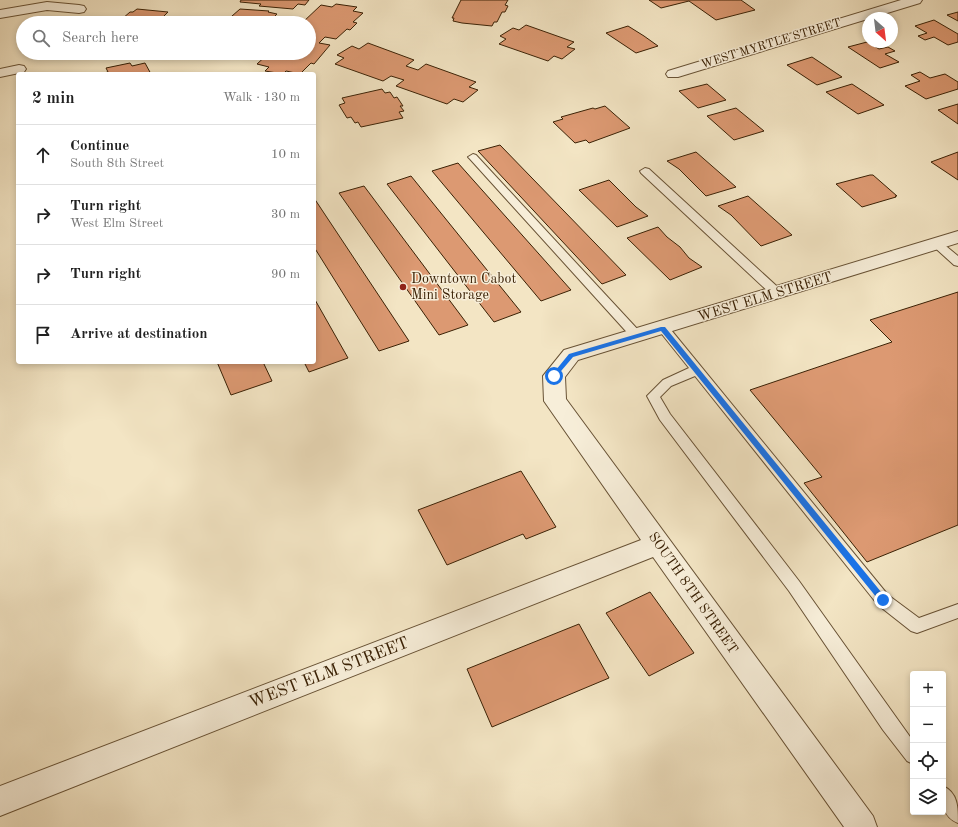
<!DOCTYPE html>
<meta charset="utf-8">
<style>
:root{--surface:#fff;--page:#f6f6f6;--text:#222;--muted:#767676;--line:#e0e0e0}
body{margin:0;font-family:"Old Standard TT",serif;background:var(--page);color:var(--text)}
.controls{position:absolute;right:12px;bottom:12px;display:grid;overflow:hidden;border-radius:4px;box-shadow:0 2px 6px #0003}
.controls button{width:36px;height:36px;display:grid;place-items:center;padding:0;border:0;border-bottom:1px solid var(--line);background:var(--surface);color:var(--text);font:20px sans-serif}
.compass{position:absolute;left:862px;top:12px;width:36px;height:36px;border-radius:50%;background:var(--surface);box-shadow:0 2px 6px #0003;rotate:152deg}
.stop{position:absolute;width:12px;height:12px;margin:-9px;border:3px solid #1a73e8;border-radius:50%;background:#fff}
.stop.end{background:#1a73e8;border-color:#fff;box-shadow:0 1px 4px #0008}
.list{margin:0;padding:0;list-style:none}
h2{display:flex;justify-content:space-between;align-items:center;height:52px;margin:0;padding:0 16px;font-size:17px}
h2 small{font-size:13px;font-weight:400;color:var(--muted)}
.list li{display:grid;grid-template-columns:26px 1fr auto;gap:12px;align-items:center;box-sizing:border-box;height:60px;padding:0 16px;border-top:1px solid var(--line)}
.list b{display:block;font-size:15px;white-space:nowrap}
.list p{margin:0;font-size:13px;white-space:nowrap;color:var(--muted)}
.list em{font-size:13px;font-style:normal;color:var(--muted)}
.icon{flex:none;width:22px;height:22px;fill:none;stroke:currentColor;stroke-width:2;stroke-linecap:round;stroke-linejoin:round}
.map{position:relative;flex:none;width:958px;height:827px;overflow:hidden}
.search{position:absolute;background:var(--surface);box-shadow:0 2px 6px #0003;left:16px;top:16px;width:300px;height:44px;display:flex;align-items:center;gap:10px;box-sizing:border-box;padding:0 14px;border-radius:22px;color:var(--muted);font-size:15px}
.panel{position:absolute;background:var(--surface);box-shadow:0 2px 6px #0003;left:16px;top:72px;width:300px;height:292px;border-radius:4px}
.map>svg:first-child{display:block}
</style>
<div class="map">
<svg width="958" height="827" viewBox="0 0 958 827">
<rect width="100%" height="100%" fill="#f3e5c4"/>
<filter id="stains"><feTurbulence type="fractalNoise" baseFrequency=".005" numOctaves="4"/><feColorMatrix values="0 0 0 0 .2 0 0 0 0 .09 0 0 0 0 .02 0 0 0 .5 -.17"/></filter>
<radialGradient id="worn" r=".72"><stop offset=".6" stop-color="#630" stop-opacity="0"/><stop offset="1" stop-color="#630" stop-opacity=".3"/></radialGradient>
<!-- building -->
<path fill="#dc9972" stroke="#3a2105" d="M241,0H309L305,5L298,4L293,9L259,6L261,4L240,2Z
M461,0H508L505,5L508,6L505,12H502L497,22H494L492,26L462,23L453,21L454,18H452Z
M649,0H741L755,10L716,20L689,1L661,8Z
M336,4L357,7L353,11L363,13L353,22L357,23L350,30L347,29L336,39L325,37L319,43L330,45L314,64L311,63L300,74L286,71L283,74L265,71L269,67L257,64L269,53H309V23H302L321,5L332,7Z
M137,9L168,12L157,23H121L125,19H122L130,12H133Z
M240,9L269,11L268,12L277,14L274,17L278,18L273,23H224Z
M958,12V21L947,15Z
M934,20L958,34V42L948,45L934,37L925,40L918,36L927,33L915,26Z
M526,25L574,42L567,47L575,49L562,59L554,56L548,61L499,44L506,39L500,36L513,28L519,30Z
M628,26L644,36L658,46L636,53L606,33Z
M867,42L879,49L888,47L895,51L885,54L899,62L880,68L848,47Z
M368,43L414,60L406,66L418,70L426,64L476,82L469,87L478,90L463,102L454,99L447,104L396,86L404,80L391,76L383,81L335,64L344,58L337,55L352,46L359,49Z
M812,57L842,77L817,85L787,65Z
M130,63L132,66L145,63L151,74H99L108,72L106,68Z
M920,72L930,78L945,74L958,82V89L926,99L905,86L920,81L911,75Z
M707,84L726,100L698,108L679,91Z
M852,84L884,105L858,114L826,92Z
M382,89L385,93L390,92L394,98L397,97L403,106H400L404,111L399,112L403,118L361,127L358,122L355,123L351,117L347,118L339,105L345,103L342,98Z
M958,104V124L938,110Z
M605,106L630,128L589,143L586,140L575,143L553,122L563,119L561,117L593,108L595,109Z
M736,108L764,131L734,140L707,116Z
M500,145L626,275L602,284L478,151Z
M696,152L736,187L706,196L679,169L667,161Z
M958,152V180L931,162Z
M458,163L571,290L541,301L432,171Z
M870,175H873L897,196H895L896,197L862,207L836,184Z
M411,176L521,312L494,322L387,184Z
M609,180L636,207L648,216L617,227L579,190Z
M364,186L468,325L439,335L339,193Z
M748,196L792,235L761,246L731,215L718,206Z
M314,198L409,341L379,351L314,247Z
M658,227L667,237L680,247L689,258L702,267L670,280L627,238Z
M958,292V525L867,562L804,483L822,477L750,390L892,342L870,320Z
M314,298L348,358L309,372L304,362H314Z
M217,362H263L272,381L231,395Z
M521,471L556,527L526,539L523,534L447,565L418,510Z
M650,592L694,653L649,676L606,613Z
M579,624L609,678L492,727L467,669Z"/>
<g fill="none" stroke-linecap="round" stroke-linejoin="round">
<!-- service casing -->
<g stroke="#685235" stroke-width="2">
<path id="service" d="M473,154L476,155L641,333L643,336L641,339H633L470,159L468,157Z
M645,168L649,169L782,291L784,294L782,297H774L641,173L640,171Z
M937,241L941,242L958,256V266L954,265L933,246L932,244Z
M663,324L667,325L888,595L919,618L958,604V618L917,633L911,631L878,605L695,376L671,386L660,397L670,414L799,581L913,741V764L907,761L883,730L789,591L660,420L647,396L663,380L689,368L657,328L659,325Z
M943,786C958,793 958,807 958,823C941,816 943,802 943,786Z"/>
</g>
<!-- minor casing -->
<g stroke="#685235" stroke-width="2">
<path id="minor" d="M901,0H922L920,3L678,77H668L666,74L668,71Z
M47,2L79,5L84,6L86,9L84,12L79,13L47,10L0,18V10Z
M19,65L24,66L26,69L24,72L0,77V69Z
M958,231V243L578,360L565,377L566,399L873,816L877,827H844L653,557L0,816V786L641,540L544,401L543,376L564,350Z"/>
</g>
<!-- service -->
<use href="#service" fill="#f7eed9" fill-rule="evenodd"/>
<!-- minor -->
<use href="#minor" fill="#f7eed9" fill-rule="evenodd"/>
</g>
<!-- route -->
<path fill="#1a73e8" d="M661,327H665L886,598V603H881L661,331L573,357L556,377L551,376L569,354Z"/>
<!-- markers -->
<circle fill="#8f2418" stroke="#f7eed9" stroke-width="1.5" cx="403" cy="287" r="4"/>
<g text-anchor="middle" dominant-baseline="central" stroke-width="3" stroke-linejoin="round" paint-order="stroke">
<!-- far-street labels -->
<g font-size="12" fill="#3a2105" stroke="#f7eed9">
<text transform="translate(771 44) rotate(-17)">WEST MYRTLE STREET</text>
</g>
<!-- poi labels -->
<g font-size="14" fill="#3a2105" stroke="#f7eed9" text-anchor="start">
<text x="411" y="279">Downtown Cabot<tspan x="411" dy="16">Mini Storage</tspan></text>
</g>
<!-- street labels -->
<g font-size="14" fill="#3a2105" stroke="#f7eed9">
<text transform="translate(765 297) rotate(-17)">WEST ELM STREET</text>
<text transform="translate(693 593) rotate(55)">SOUTH 8TH STREET</text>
</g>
<!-- near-street labels -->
<g font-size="17" fill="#3a2105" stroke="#f7eed9">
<text transform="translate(329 673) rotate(-21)">WEST ELM STREET</text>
</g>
</g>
<rect width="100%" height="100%" filter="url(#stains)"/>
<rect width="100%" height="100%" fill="url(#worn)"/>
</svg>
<div class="controls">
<button>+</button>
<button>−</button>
<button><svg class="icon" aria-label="locate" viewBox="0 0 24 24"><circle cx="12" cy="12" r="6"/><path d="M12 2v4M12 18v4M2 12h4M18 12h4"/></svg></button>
<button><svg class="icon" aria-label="layers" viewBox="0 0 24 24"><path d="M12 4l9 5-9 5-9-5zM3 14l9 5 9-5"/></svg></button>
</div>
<svg class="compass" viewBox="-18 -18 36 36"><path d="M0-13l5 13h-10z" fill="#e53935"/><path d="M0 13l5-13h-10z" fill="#767676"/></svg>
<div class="stop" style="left:554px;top:376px"></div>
<div class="stop end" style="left:883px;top:600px"></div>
<div class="search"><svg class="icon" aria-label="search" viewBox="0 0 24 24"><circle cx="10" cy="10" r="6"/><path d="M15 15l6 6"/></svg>Search here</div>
<section class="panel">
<h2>2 min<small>Walk · 130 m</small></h2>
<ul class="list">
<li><svg class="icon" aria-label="ahead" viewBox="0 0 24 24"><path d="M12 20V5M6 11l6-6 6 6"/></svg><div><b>Continue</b><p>South 8th Street</p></div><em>10 m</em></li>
<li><svg class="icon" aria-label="right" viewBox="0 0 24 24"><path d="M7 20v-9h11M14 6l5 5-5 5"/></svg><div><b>Turn right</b><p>West Elm Street</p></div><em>30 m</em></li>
<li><svg class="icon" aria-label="right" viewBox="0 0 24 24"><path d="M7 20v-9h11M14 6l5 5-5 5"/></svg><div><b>Turn right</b></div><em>90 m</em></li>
<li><svg class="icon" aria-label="arrive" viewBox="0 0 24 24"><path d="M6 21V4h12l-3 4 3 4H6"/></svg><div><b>Arrive at destination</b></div></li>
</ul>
</section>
</div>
